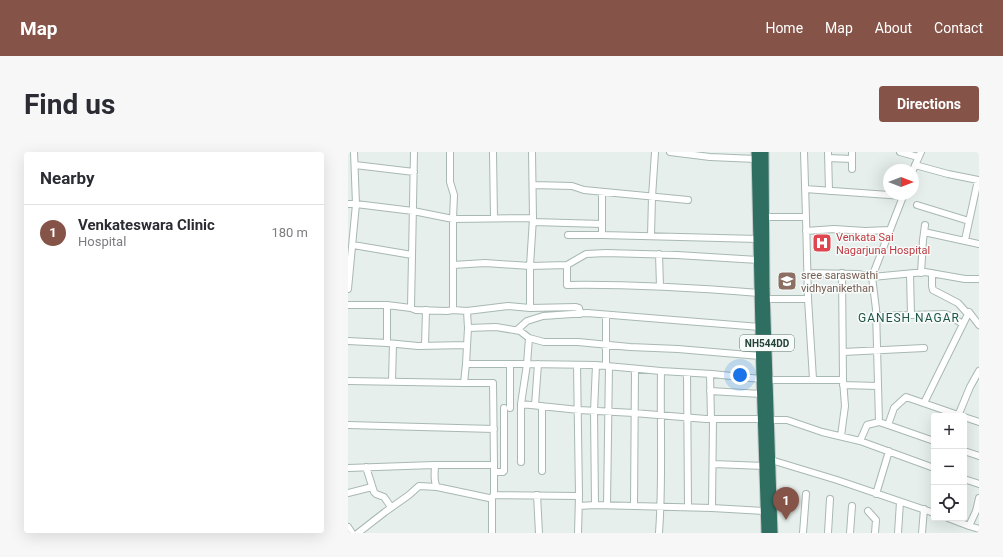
<!DOCTYPE html>
<meta charset="utf-8">
<style>
:root{--surface:#fff;--page:#f7f7f7;--text:#2b2b33;--muted:#7c7c81;--line:#e1e1e2;--accent:#855347}
body{margin:0;font-family:Roboto,sans-serif;background:var(--page);color:var(--text)}
.controls{position:absolute;right:12px;bottom:12px;display:grid;overflow:hidden;border-radius:4px;box-shadow:0 4px 16px #0002}
.controls button{width:36px;height:36px;display:grid;place-items:center;padding:0;border:0;border-bottom:1px solid var(--line);background:var(--surface);color:var(--text);font:20px sans-serif}
.compass{position:absolute;left:535px;top:12px;width:36px;height:36px;border-radius:50%;background:var(--surface);box-shadow:0 4px 16px #0002;rotate:90deg}
.you{position:absolute;left:392px;top:223px;width:14px;height:14px;margin:-10px;border:3px solid #fff;border-radius:50%;background:#1a73e8;box-shadow:0 0 0 6px #1a73e833}
.badge{display:grid;place-items:center;width:26px;height:26px;border-radius:50%;background:var(--accent);color:#fff;font-size:13px;font-weight:700}
.pin{position:absolute;translate:-50% -33px;filter:drop-shadow(0 1px 2px #0008)}
.pin::after{content:'';position:absolute;top:21px;width:14px;height:12px;background:inherit;clip-path:polygon(0 0,100% 0,50% 100%)}
.list{margin:0;padding:0;list-style:none}
h2{display:flex;justify-content:space-between;align-items:center;height:52px;margin:0;padding:0 16px;font-size:17px}
h2 small{font-size:13px;font-weight:400;color:var(--muted)}
.list li{display:grid;grid-template-columns:26px 1fr auto;gap:12px;align-items:center;box-sizing:border-box;height:56px;padding:0 16px;border-top:1px solid var(--line)}
.list b{display:block;font-size:15px;white-space:nowrap}
.list p{margin:0;font-size:13px;white-space:nowrap;color:var(--muted)}
.list em{font-size:13px;font-style:normal;color:var(--muted)}
.icon{flex:none;width:22px;height:22px;fill:none;stroke:currentColor;stroke-width:2;stroke-linecap:round;stroke-linejoin:round}
.map{position:relative;flex:none;width:631px;height:381px;overflow:hidden;border-radius:4px}
header{display:flex;align-items:center;gap:24px;box-sizing:border-box;height:56px;padding:0 20px;background:var(--accent);color:#fff}
header strong{font-size:19px}
nav{display:flex;gap:22px;margin-inline-start:auto;font-size:14px}
.intro{display:flex;align-items:center;justify-content:space-between;box-sizing:border-box;height:96px;padding:0 24px}
h1{margin:0;font-size:28px}
.button{padding:10px 18px;border-radius:4px;background:var(--accent);color:#fff;font-size:14px;font-weight:700}
main{display:flex;gap:24px;padding:0 24px}
aside{flex:1;background:var(--surface);border-radius:4px;box-shadow:0 4px 16px #0002}
.map>svg:first-child{display:block}
</style>
<header>
<strong>Map</strong>
<nav><a>Home</a><a>Map</a><a>About</a><a>Contact</a></nav>
</header>
<div class="intro"><h1>Find us</h1><a class="button">Directions</a></div>
<main>
<aside>
<h2>Nearby<small></small></h2>
<ul class="list">
<li><span class="badge">1</span><div><b>Venkateswara Clinic</b><p>Hospital</p></div><em>180 m</em></li>
</ul>
</aside>
<div class="map">
<svg width="631" height="381" viewBox="0 0 631 381">
<rect width="100%" height="100%" fill="#e6efeb"/>
<g fill="none" stroke-linecap="round" stroke-linejoin="round">
<!-- minor casing -->
<g stroke="#a8b8b2" stroke-width="8">
<path id="minor" d="M145,0L146,66
M184,0L185,66
M322,0L362,5L408,7
M456,0L458,65
M480,0L481,39
M552,0L570,5
M480,6L504,7
M7,13L66,20
M567,13L600,22L630,28L617,88
M504,17V0
M565,18L573,0
M185,33L224,34L236,38L340,48
M457,37L555,44
M254,40V83
M0,52H8L6,0
M569,53L621,69
M417,65H458L460,147L465,227
M185,70L254,72
M542,78L556,42
M458,79L486,77L517,79L542,78L524,125L528,157L531,270
M576,80L631,92
M220,83H254L410,87
M303,84L304,45L307,0
M5,93L64,103
M311,102L312,134
M105,113V67L185,66L182,114L219,113V133C283,132 347,136 411,141
M219,113L238,102L258,101L329,103L410,108
M459,121L510,122L524,125L577,120L617,127H631
M494,121L495,228
M573,121L575,88L577,73
M584,121V134L585,138L610,151L620,162
M562,122L563,163
M0,137L8,52L65,59L105,67L106,43L102,30V0
M414,147H460
M0,153H39L63,156L66,0
M63,156L68,158L99,159L105,158
M182,156L228,155L231,156L232,162
M119,159L105,158V113L137,111L182,114V156L160,154L119,159L120,176
M528,164L597,162L600,163L615,172
M169,178L179,169L195,164L239,161L412,175
M181,186L196,190H230L282,195L330,197L412,204
M0,189L39,191L70,194L119,193
M39,191V153
M77,194L78,158
M495,200L576,196
M118,212L120,176L148,175L172,179L181,186L179,212H118L116,231H145L146,313
M229,213L231,344L230,381
M248,213L246,259L247,353L364,356L417,359
M258,214V163
M339,221L340,355
M362,222L363,267
M420,228H495L497,254L493,284
M0,229L116,231
M44,229L45,192
M495,233L530,234
M362,239L413,242
M576,251L621,160L631,173
M173,252L179,212L248,213L313,219
M187,253L190,212
M162,256V212
M610,264L622,235L631,219
M616,265L631,270
M421,268H439L474,280L512,289L519,273L531,270L540,273L546,256L558,245L613,264
M0,273L146,277
M540,273L586,289
M512,289L586,316
M616,299L631,304
M423,308L489,328L586,361
M173,310V252L231,258L286,261L358,267H414
M365,312L416,314
M87,313C87,320 85,329 89,335L141,346H143L146,343
M18,315L26,340L28,342L36,345L43,355
M0,316L86,313H146V343L231,344
M194,319V254
M146,320H155L156,319V256
M616,327L631,332
M0,341L24,335
M528,342L541,299
M189,343L191,381
M259,353L261,214
M231,354L247,353
M286,354L287,217
M364,356L365,267
M520,359L528,368L527,381
M600,366L621,374L628,359L631,346
M621,374L631,377
M0,375L4,381
M10,381L37,360L61,343L71,334L89,335
M144,381V345
M311,381C315,327 312,273 313,219L364,222L413,227
M455,381L458,342
M480,381L482,347
M502,381L504,354
M550,381L552,350
M574,381L576,357"/>
</g>
<!-- highway casing -->
<g stroke="#c2cac8" stroke-width="11">
<path id="highway" d="M408,0L413,224L418,381
M416,0L417,137L425,381"/>
</g>
<!-- minor -->
<use href="#minor" stroke="#fff" stroke-width="6"/>
<!-- highway -->
<use href="#highway" stroke="#2f6f62" stroke-width="9"/>
</g>
<!-- icons -->
<defs>
<g id="hospital-square" transform="scale(1)"><rect x="-9" y="-9" width="18" height="18" rx="4" fill="#e0444e" stroke="#f7fbf9"/><path d="M-5-5h3v3.5h4V-5h3V5h-3V1.5h-4V5h-3Z" fill="#fff"/></g>
<g id="school-square" transform="scale(1)"><rect x="-9" y="-9" width="18" height="18" rx="4" fill="#8d6e63" stroke="#f7fbf9"/><path d="M0-5L7-2L0 1L-7-2ZM-4 1L0 2.5L4 1V4Q0 6-4 4Z" fill="#fff"/></g>
</defs>
<g fill-rule="evenodd">
<use href="#hospital-square" x="474" y="91"/>
<use href="#school-square" x="439" y="129"/>
</g>
<g text-anchor="middle" dominant-baseline="central" stroke-width="3" stroke-linejoin="round" paint-order="stroke">
<!-- shield labels -->
<rect fill="#f7fbf9" stroke="#637a73" stroke-width="1" x="392" y="183" width="54" height="16" rx="3"/>
<g font-size="10" font-weight="bold" fill="#24423a">
<text x="419" y="191">NH544DD</text>
</g>
<!-- health labels -->
<g font-size="11" fill="#be3a42" stroke="#f7fbf9" text-anchor="start">
<text x="488" y="85">Venkata Sai<tspan x="488" dy="13">Nagarjuna Hospital</tspan></text>
</g>
<!-- education labels -->
<g font-size="11" fill="#785e54" stroke="#f7fbf9" text-anchor="start">
<text x="453" y="123">sree saraswathi<tspan x="453" dy="13">vidhyanikethan</tspan></text>
</g>
<!-- neighbourhood labels -->
<g font-size="12" letter-spacing="1" fill="#1f5548" stroke="#f7fbf9">
<text x="561" y="166">GANESH NAGAR</text>
</g>
</g>
</svg>
<div class="controls">
<button>+</button>
<button>−</button>
<button><svg class="icon" aria-label="locate" viewBox="0 0 24 24"><circle cx="12" cy="12" r="6"/><path d="M12 2v4M12 18v4M2 12h4M18 12h4"/></svg></button>
</div>
<svg class="compass" viewBox="-18 -18 36 36"><path d="M0-13l5 13h-10z" fill="#e53935"/><path d="M0 13l5-13h-10z" fill="#7c7c81"/></svg>
<div class="you"></div>
<div class="pin badge" style="left:438px;top:368px">1</div>
</div>
</main>
